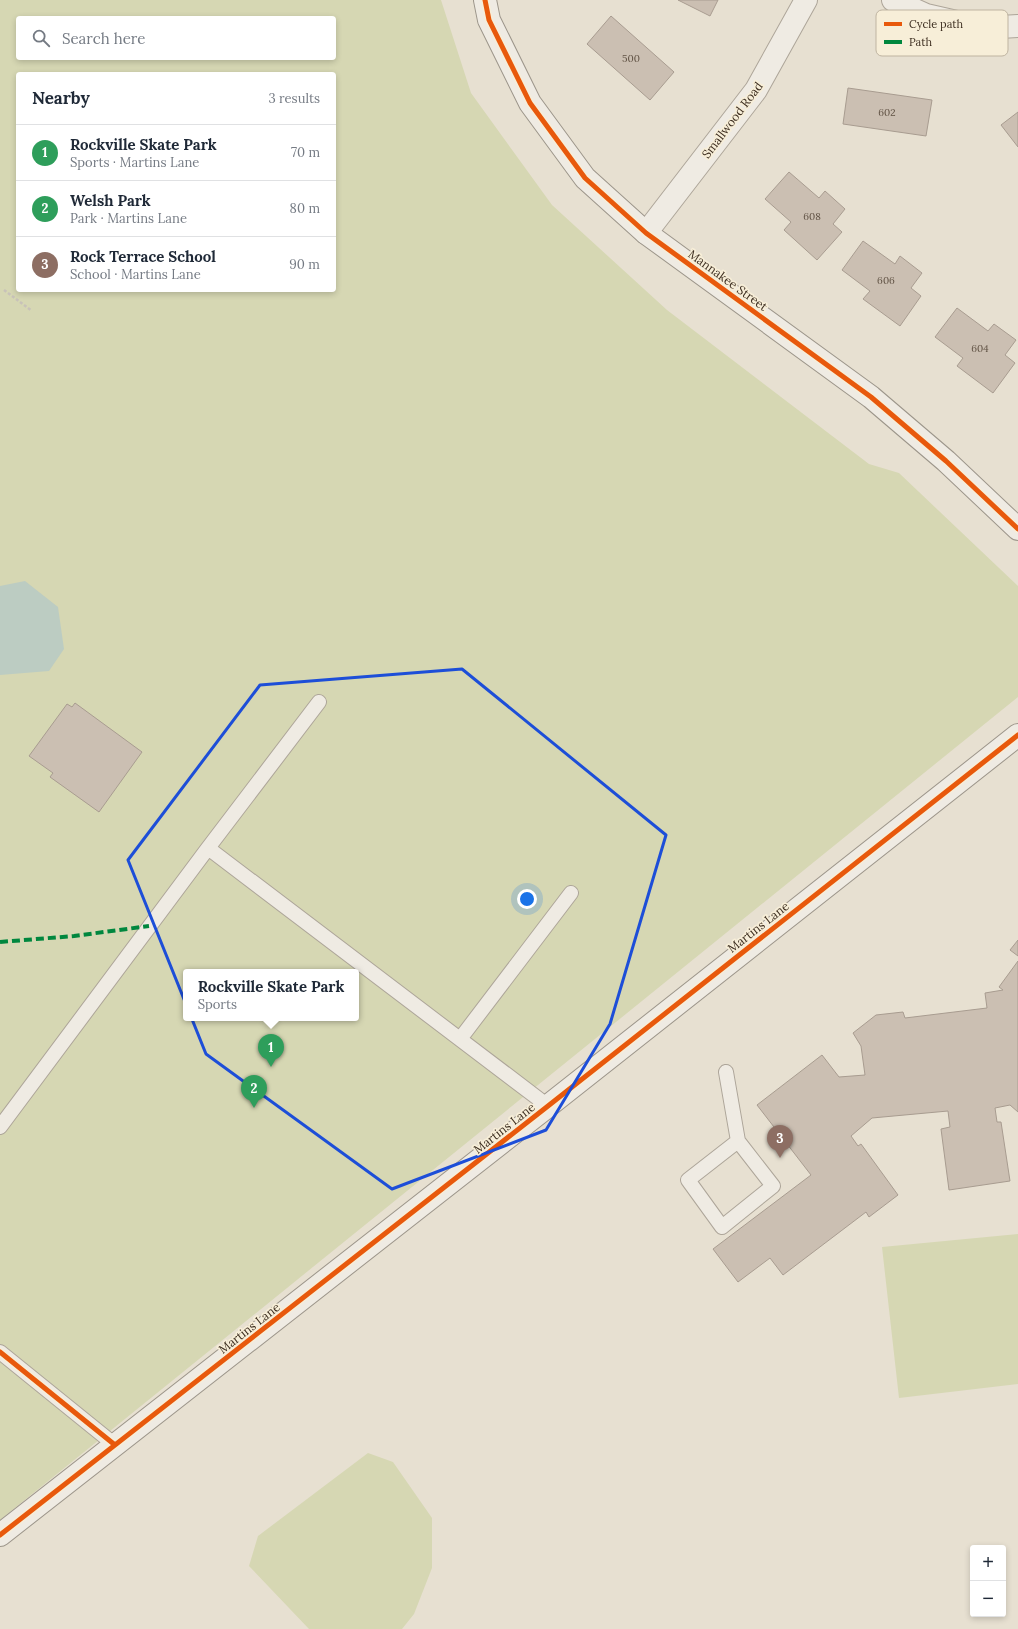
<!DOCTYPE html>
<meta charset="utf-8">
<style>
:root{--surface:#fff;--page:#f6f6f7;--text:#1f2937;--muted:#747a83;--line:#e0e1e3;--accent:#786c5e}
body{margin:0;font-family:Lora,serif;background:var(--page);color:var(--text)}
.controls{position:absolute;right:12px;bottom:12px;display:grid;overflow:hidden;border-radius:4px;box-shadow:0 2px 6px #0003}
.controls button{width:36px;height:36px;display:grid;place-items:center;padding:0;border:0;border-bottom:1px solid var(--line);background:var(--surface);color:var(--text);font:20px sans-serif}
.you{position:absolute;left:527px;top:899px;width:14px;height:14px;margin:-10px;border:3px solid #fff;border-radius:50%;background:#1a73e8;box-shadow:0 0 0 6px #1a73e833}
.badge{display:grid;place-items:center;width:26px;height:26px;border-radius:50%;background:var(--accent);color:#fff;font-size:13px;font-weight:700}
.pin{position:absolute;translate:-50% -33px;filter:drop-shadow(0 1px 2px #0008)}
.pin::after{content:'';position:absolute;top:21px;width:14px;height:12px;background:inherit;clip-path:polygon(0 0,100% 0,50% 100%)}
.popup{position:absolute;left:183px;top:969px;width:176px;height:52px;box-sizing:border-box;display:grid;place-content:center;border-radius:4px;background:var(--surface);filter:drop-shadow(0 1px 3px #0005);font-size:13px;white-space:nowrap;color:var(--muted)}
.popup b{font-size:15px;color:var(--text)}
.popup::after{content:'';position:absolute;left:50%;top:100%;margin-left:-8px;border:8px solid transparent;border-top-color:var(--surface)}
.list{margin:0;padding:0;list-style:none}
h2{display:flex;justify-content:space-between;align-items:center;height:52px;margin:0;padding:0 16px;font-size:17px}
h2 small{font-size:13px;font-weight:400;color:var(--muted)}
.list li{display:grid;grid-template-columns:26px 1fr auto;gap:12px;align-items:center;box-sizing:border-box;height:56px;padding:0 16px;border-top:1px solid var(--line)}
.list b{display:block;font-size:15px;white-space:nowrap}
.list p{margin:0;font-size:13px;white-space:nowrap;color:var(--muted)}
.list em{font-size:13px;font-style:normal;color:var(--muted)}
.icon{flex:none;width:22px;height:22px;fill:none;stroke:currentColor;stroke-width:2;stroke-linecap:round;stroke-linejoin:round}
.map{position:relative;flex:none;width:1018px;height:1629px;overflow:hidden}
.search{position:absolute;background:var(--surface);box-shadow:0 2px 6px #0003;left:16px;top:16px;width:320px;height:44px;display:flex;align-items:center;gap:10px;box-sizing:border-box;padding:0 14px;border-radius:4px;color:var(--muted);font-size:15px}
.panel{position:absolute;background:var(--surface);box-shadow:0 2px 6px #0003;left:16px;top:72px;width:320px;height:220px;border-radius:4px}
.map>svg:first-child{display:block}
</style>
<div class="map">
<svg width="1018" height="1629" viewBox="0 0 1018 1629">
<rect width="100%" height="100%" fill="#e7e0d1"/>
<!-- green -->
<path fill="#d6d7b3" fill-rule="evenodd" d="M0,0H441L471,93L552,205L667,310L869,464L899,473L1018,586V697L0,1520ZM18,18H334V58H18ZM18,74H334V290H18ZM186,972H356V1018H186Z
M1018,1234V1384L899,1398L882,1247Z
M368,1453L393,1462L432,1518V1568L414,1614L402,1629H309L249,1566L258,1536Z"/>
<!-- water -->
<path fill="#bcccc2" d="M25,581L58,607L64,649L49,671L0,675V586Z"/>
<!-- building -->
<path fill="#cbbfb2" stroke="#a89c90" d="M678,0H718L710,16Z
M611,16L674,72L650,100L587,44Z
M848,88L932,100L926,136L843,124Z
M1018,112V147L1001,125Z
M789,172L819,198L825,191L845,209L833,224L842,232L817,260L784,230L791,222L765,199Z
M863,241L895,264L900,256L922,273L911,288L921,296L900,326L863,299L870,291L842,270Z
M957,308L988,331L994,324L1016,340L1005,355L1015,363L993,393L957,366L963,358L935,337Z
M75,703L142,752L99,812L50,777L53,773L29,756L67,704L72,707Z
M1018,940V956L1010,950Z
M1018,961V1112L1010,1105L995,1108L997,1122H1001L1010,1181L949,1190L941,1129L950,1127L948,1111L872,1118L851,1136L858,1146L861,1144L898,1195L869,1217L866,1212L783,1275L770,1258L738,1282L713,1249L811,1175L757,1105L822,1055L839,1077L865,1075L861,1046L853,1033L876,1015L903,1012L905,1018L987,1008L985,993L1003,990L999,987Z"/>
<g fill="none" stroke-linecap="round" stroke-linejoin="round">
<!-- lane casing -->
<g stroke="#ada599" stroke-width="16">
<path id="lane" d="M208,848L319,702
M460,1039L571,893
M726,1072L738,1141L688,1180L722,1227L773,1186L738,1141
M0,1127L208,848L548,1106
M0,1352L115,1445"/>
</g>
<!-- street casing -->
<g stroke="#ada599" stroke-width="24">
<path id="street" d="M893,0L926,15L983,28L1018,26
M646,233L756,90L806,0"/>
</g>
<!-- secondary casing -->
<g stroke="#9c958a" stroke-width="24">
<path id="secondary" d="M485,0L489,20L530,103L585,178L646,233L871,397L946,461L1018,529
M0,1535L548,1106L1018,735"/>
</g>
<!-- path -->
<path stroke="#c8c2b9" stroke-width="2.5" stroke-dasharray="3 2" stroke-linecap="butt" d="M4,290L32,311"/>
<!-- lane -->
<use href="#lane" stroke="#efebe3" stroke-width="14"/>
<!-- street -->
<use href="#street" stroke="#efebe3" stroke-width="22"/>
<!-- secondary -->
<use href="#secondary" stroke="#efebe3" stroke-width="22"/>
<!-- quiet -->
<path stroke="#00873e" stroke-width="4" stroke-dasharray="8 4" stroke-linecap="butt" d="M0,942L74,936L149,926"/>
<!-- cycleway casing -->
<g stroke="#f7eed8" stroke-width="8">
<path id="cycleway" d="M485,0L489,20L530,103L585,178L646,233L871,397L946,461L1018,529
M0,1352L115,1445
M0,1535L548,1106L1018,735"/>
</g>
<!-- cycleway -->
<use href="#cycleway" stroke="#e8590c" stroke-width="5"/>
</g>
<!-- marked area -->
<path fill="none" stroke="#1d4ed8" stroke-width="3" stroke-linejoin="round" d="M462,669L666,835L610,1024L546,1130L392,1189L206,1054L128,860L260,685Z"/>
<g text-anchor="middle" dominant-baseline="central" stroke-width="3.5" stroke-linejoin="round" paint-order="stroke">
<!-- number labels -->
<g font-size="10" fill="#605244">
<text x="631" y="58">500</text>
<text x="887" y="112">602</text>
<text x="812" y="216">608</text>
<text x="886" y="280">606</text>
<text x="980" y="348">604</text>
</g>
<!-- street labels -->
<g font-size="12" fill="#3d2e20" stroke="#f7eed8">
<text transform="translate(732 120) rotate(-53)">Smallwood Road</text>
<text transform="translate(728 280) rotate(36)">Mannakee Street</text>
<text transform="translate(758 927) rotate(-38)">Martins Lane</text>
<text transform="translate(504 1128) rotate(-38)">Martins Lane</text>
<text transform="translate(249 1328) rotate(-38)">Martins Lane</text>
</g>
</g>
<!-- legend -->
<rect x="876" y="10" width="132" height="46" rx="6" fill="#f7eed8" stroke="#bfb4a1" stroke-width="1"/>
<rect x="884" y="22" width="18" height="4" fill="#e8590c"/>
<rect x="884" y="40" width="18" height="4" fill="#00873e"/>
<g font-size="11" fill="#3d2e20">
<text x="909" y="28">Cycle path</text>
<text x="909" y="46">Path</text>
</g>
</svg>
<div class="controls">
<button>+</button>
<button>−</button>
</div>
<div class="you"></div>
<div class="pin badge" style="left:271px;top:1067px;background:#2e9e5b">1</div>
<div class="popup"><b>Rockville Skate Park</b>Sports</div>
<div class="pin badge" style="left:254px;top:1108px;background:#2e9e5b">2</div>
<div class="pin badge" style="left:780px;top:1158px;background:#8d6e63">3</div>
<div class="search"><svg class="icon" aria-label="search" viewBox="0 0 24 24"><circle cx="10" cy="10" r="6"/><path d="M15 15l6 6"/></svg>Search here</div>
<section class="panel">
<h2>Nearby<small>3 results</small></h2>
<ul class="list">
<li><span class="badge" style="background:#2e9e5b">1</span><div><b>Rockville Skate Park</b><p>Sports · Martins Lane</p></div><em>70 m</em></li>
<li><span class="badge" style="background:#2e9e5b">2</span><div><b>Welsh Park</b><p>Park · Martins Lane</p></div><em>80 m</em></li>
<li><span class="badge" style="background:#8d6e63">3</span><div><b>Rock Terrace School</b><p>School · Martins Lane</p></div><em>90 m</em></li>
</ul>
</section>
</div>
